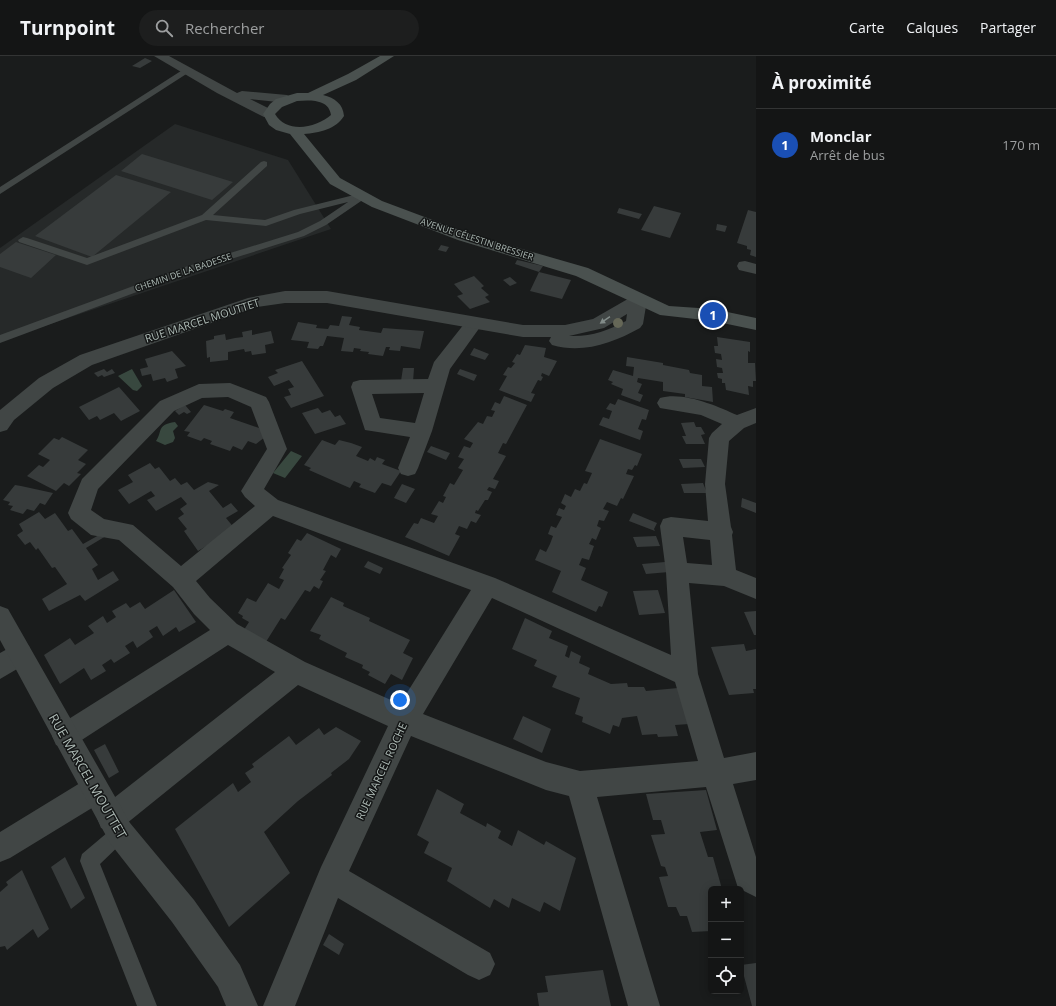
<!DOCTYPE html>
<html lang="fr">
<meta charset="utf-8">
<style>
:root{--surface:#141515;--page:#1d1e1e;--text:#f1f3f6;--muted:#9d9fa0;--line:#333434;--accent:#e34c82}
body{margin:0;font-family:"Open Sans",sans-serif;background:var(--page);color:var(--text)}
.controls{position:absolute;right:12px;bottom:12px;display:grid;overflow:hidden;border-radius:6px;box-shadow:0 2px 10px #0003}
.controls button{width:36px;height:36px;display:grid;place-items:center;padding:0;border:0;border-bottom:1px solid var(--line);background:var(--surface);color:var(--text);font:20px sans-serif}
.you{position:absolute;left:400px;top:644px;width:14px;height:14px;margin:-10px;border:3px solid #fff;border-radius:50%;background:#1a73e8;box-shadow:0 0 0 6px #1a73e833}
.badge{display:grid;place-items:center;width:26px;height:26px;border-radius:50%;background:var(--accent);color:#fff;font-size:13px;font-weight:700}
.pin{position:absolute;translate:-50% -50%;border:2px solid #fff;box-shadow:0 1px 4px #0006}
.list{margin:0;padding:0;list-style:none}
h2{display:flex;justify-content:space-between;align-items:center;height:52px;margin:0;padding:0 16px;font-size:17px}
h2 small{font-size:13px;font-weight:400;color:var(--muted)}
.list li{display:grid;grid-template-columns:26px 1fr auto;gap:12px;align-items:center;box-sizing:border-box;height:72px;padding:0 16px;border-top:1px solid var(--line)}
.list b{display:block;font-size:15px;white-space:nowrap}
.list p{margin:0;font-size:13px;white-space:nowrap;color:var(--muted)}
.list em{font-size:13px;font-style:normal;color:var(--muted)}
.icon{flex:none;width:22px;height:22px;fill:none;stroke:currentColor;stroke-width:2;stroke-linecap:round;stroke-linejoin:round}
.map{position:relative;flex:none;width:756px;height:950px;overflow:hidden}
header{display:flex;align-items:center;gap:24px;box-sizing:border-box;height:56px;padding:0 20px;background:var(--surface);border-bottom:1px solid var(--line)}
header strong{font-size:19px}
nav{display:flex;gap:22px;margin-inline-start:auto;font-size:14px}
.search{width:280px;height:36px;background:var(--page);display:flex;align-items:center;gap:10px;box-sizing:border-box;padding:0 14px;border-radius:22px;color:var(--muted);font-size:15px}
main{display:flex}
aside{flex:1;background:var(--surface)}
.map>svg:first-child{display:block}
</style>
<header>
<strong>Turnpoint</strong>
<div class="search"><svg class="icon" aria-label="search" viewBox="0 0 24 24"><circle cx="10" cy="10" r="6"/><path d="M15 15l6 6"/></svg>Rechercher</div>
<nav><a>Carte</a><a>Calques</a><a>Partager</a></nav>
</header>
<main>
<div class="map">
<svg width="756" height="950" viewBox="0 0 756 950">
<rect width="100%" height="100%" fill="#1a1c1c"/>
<!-- built -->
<path fill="#262929" d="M175,68L288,104L331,173L0,285V192Z"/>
<!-- water -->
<path fill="#38483f" d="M132,313L142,330L137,335L133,334L118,320Z
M175,366L178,370L173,375L175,382L173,386L165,389L156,385C163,375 156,369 175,366Z
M291,395L302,400L285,422L273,417Z"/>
<!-- building -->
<path fill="#373b3b" d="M145,2L152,5L140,12L132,10Z
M142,98L233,126L212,144L121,115Z
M116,119L171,136L92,201L35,180Z
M654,150L681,157L670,182L641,174Z
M619,152L642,158L639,163L617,157Z
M748,154L756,156V201L750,199L751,194L747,193V190L737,187Z
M717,168L727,170L725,176L716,174Z
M16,186L56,199L31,222L0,211V198Z
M441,189L449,191L446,196L438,194Z
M517,204L522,205L543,210L539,216L515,208Z
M539,216L571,224L562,243L530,235Z
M474,220L484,230L481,232L489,239L485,241L490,246L470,253L457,240L463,238L454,228Z
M510,221L517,227L510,230L503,224Z
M342,260L352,261L349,269L360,271L359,274L381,277L383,272L424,275L420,293L401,290L400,295L389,294L390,291H386L383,300L368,298L369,296L360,295L361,293L354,292L353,296L341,295L344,282L327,280L323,290H320L318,293L307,292L309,286L291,284L298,266L317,269L316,272L328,273L330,269L339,270Z
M252,274V279L271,275L274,287L265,289L266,297L252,299L251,295L245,296L244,293L228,296V304L210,306V301L207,302L206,285L214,283V280L225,278L226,284L235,282L243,281L242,276Z
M717,281L750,286V296L748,295V307H755L756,325H753V331L748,330L749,339L726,334L725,327H722V323L718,322L717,317H723L722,312L717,311L716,303L722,304L721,298L715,297L714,290H718Z
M525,289L546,292L544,301L557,305L549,320L542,317L541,320L543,321L541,325L538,324L531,337L535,338L531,346L499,334L507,320L503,319L508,311L511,312L515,307L512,306L517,298L520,299Z
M474,292L489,298L485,304L470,299Z
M172,295L186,310L175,313L178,322L167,326L165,322L153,325L151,318L142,320L140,313L148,311L145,303Z
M627,301L663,307V309L689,314L690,317L702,319V330L712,331L713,346L685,341V338L663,335V326L638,322L637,326L642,328L638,337L643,339L640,346L621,339L623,333L611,328L613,326L608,324L613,314L633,320L634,311L626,310Z
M302,305L324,340L291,352L284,341L291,339L288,333L294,331L289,324L274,330L268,321L278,317L275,314Z
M403,312H414L413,326L401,325Z
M104,313L107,316L112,313L115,317L104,321L102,319L98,321L94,317Z
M460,313L477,319L474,325L457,318Z
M119,331L140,355L121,365L114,357L100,364L97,360L89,364L79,351Z
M504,340L527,349L506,388L503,387L498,397L506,400L493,423L499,425L495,433L489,431L487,434L492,436L488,444H485L478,455L476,454L475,457L481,459L476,467L471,465L467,473L459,470L455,478L460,480L449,500L405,481L414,467L418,468L421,462L434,467L438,460L431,458L439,445L443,447L446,441L443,440L450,427L454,429L463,414L458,412L464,403L458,401L464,390L470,392L473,387L464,383L478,366L483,368L487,360L492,361L495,355L491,354L495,346L500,348Z
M618,343L649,354L646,364L642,363L638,373L643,375L640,384L599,369L603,361L609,363L612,355L606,353L610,347L615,349Z
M185,349L191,356L187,358L184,356L179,359L175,355Z
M204,349L223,355L225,353L234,356L230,362L259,372L265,381L256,388L248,385L242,394L233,390L230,395L210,388L212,385L204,382L201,385L187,380L190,376L184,375Z
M318,352L322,357L330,354L335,361L340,359L346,368L315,378L302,357Z
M694,366L696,371H701L705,378L701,379L705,388H686L682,380H686L681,367Z
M62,381L88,394L78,404L86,408L77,417L81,418L69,430L64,427L56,435L27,420L39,409L43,411L50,404L38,398L54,382L59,384Z
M600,383L642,398L637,410L635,409L632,414L628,413L626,418L634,420L623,443L621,442L617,450L607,446L603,453L609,455L604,465L599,464L597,470L601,472L596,484L592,482L589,488L594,490L589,504L582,502L579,509L586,512L581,524L608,536L602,551L599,550L596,556L552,536L561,515L535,504L540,493L546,496L550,488L553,480L548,478L551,470L556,472L562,461L556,459L559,452L564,454L566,450L561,447L565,438L571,441L575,433L580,435L584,427L587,428L592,417L585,415Z
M322,384L335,389L339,384L351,387L362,391L356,400L368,405L370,402L375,405L377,401L385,404L382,408L401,415L391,430L382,427L375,437L359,431L361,428L354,425L350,432L343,429L309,414L311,412L304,409Z
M431,390L450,397L446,404L427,396Z
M679,403H701L705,411L683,412Z
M150,407L155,413L159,411L170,425L175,422L181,429L187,426L194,434L208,426L219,429L209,435L223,452L231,447L238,455L226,462L235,473L198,495L184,475L187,473L178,462L184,458L180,453L187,448L181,441L156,455L147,444L155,440L151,435L129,448L118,434L133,426L128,419Z
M703,427L707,437H684L681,428Z
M402,428L415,433L406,447L394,442Z
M15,429L21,430L53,437L45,449L40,447L34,455L27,453L23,458L10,454L13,450L8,449L10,446L3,444Z
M742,442L756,447V457L741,451Z
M39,456L45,463L55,457L68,475L72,473L83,488L99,479L106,480L86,492L98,509L92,513L98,524L113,515L119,524L85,545L80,539L49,555L42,543L67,528L55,511L52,512L38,492L36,494L30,486L25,489L17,479L23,475L19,468Z
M633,457L657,467L654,473L655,475L629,465Z
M307,477L341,493L336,502L331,499L323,514L326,515L320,524L323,525L319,533L314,530L310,536L305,534L285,564L281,562L264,589L242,577L249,566L242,562L243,560L238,557L247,542L256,546L268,527L279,533L284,524L279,522L284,513L282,512L291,499L288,497L297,483L301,485Z
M656,480L660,490L637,491L633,481Z
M368,505L383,512L380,518L364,511Z
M665,506L669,516L646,518L642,508Z
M174,534L196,566L179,576L176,571L163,580L157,570L149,575L153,581L137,592L133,585L125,590L130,597L114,607L111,603L102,609L106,615L91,624L84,612L60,628L44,599L70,582L75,589L94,577L88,570L103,560L107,567L116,561L112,555L126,547L130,552L140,546L145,553Z
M658,534L665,557L639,559L633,535Z
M331,541L344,547L343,550L370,562L369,565L410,584L403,597L413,602L402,624L391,618L385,628L368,619L370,616L362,612L363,609L345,601L347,597L319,583L321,579L310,575Z
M756,555V579H754L744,556Z
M525,562L552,575L549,582L568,590L565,600L569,602L571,595L581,600L579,607L590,612L588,618L611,628L627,627L628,631H644L646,635L678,632L689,668L675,669L678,680L658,681L657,678L642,679L637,660L622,662L619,671L613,669L610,678L582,666L583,661L575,658L580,642L552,631L557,620L534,610L537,604L512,593Z
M744,588L746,595L756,593V633H753L754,637L729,639L711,591Z
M523,660L551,673L542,697L513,683Z
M336,671L361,685L349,703L331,717L332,719L298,745L264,776L290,817L229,871L175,773L233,727L238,736L251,726L245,717L254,711L252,708L289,680L296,689L319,672L324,679Z
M105,688L119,716L109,722L94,694Z
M437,733L464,748L460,757L486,771L487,767L501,775L498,782L512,790L518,774L544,789L546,785L576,802L560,855L544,846L540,856L512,842L509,852L494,843L490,852L447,825L452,812L424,797L429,786L417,779Z
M706,734L717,774L700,776L708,801H713L722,833H711V875L692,876L687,860H680L676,851H668L659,821L668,820L665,811L661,810L651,779L665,778L661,764H653L646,738Z
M65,801L85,842L71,853L51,811Z
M22,814L49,873L38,882L33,873L7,894L5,890L0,891V836L8,829L6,826Z
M329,878L344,888L339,899L323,889Z
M756,907V950H752L741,909Z
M603,914L611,950H539L537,937L548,936L545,920Z"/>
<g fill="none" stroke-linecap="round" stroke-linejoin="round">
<!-- service -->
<path fill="#414645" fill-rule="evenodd" d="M184,13L191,15L0,138V131Z
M264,105L267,106V110L213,159L265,164L294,154L354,139L362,138L367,141L326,169L304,180L193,215L0,287V279L185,211L298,176L320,165L348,146L300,158L266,170L206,164L87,209L19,186L18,184L23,181L27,182L87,202L202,159L261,106Z
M120,768L126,771L129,777L126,783L100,808L157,950H137L80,805L82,798L114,771Z"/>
<!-- minor -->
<path fill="#414645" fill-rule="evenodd" d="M154,0H169L237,37L242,35L287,39L293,43L287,47L250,43L274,55L275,58L274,61H264L217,37Z
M745,205L756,208V218L739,214L737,210L739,206Z
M474,261L480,263L483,267L450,313L432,375L418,412L415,418L408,420L401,418L398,412L410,381L365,374L351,331L353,326L360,324L428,323L434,306L468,263ZM424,337L415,367L380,362L372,338Z
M230,327L266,341L269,346L287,393L264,433L278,444L495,522L671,599L666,516L660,470L663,463L671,461L708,465L705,428L709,382L712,377L722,368L701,359L660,352L657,347L660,342C683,335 717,350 737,359L756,352V367L744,372L729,385L725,428L731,471L733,476L732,479L736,514L756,522V543L724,530L689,527L698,618L724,702L756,696V724L733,728L756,801V841L738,832L706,731L597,741L660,950H628L569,740L546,734L411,680L349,815L490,897L495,908L490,919L479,924L468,919L338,842L295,950H263L321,811L388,670L298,629L121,772L111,776L101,772L97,762L101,752L275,616L228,589L74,689L65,693L56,689L52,680L56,671L210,574L194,558L173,531L119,484L91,479L71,463L68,457L82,423L160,345L199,328ZM228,341L251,351L267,393L241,435L245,441L255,450L181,510L133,469L104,463L91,454L98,433L174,355L202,342ZM273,460L471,534L400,648L305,606L237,568L210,542L196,525ZM683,481L710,484L712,509L687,507ZM492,542L675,626L698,705L580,715L546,706L423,658Z
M20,586L29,590L32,598L29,606L0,623V597Z
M95,720L105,724L109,734L105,744L10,802L0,806V776L85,724Z"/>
<!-- tertiary -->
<path fill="#414645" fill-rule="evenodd" d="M285,235H327L523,269H565L593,263L633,240L639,238L645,240L647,244L643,268L640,272C613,287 583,298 552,289L549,285L551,281H523L327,247H285L257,251L92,309L53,332L14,364L7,374L0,376V354L39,322L80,299L248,242ZM627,258L626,265C607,275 591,281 569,280L604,272Z
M0,550L8,553L130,767L194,844L240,909L258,950H226L218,931L172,866L110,787L0,584Z"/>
<!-- secondary -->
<path fill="#4a514f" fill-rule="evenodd" d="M380,0H394L356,24L323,39C335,42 343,48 344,60C336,73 319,77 304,78L340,122L382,145L470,178L588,212L669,250L713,253L756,262V274L713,265L660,259L576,220L458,184L372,151L330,128L290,78L276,74L269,69L263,58L270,48L276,43L297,37H308L348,18ZM297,45C310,44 329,43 331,59C316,72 287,78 275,58L282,51Z"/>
</g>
<!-- trees -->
<circle fill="#656757" cx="618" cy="267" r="5"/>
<!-- one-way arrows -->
<defs><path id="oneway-solid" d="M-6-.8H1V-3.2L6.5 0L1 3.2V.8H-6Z"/></defs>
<use fill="#828c89" href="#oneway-solid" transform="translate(605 264) rotate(146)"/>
<g text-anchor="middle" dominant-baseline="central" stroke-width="3" stroke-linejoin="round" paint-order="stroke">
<!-- far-street labels -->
<g font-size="9" fill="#aebbb6" stroke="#151717">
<text transform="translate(477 183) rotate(18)">AVENUE CÉLESTIN BRESSIER</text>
<text transform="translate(183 216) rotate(-19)">CHEMIN DE LA BADESSE</text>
</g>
<!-- street labels -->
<g font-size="11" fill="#aebbb6" stroke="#151717">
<text transform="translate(202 264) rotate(-18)">RUE MARCEL MOUTTET</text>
<text transform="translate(381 715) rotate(-65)">RUE MARCEL ROCHE</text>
</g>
<!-- near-street labels -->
<g font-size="13" fill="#aebbb6" stroke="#151717">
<text transform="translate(88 720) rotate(60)">RUE MARCEL MOUTTET</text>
</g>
</g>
</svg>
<div class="controls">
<button>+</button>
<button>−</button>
<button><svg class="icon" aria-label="locate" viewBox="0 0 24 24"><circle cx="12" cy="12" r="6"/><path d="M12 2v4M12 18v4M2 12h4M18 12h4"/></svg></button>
</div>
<div class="you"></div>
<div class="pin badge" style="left:713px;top:259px;background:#1a4fb4">1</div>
</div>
<aside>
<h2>À proximité<small></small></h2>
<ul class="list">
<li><span class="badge" style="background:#1a4fb4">1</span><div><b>Monclar</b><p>Arrêt de bus</p></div><em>170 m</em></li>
</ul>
</aside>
</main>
